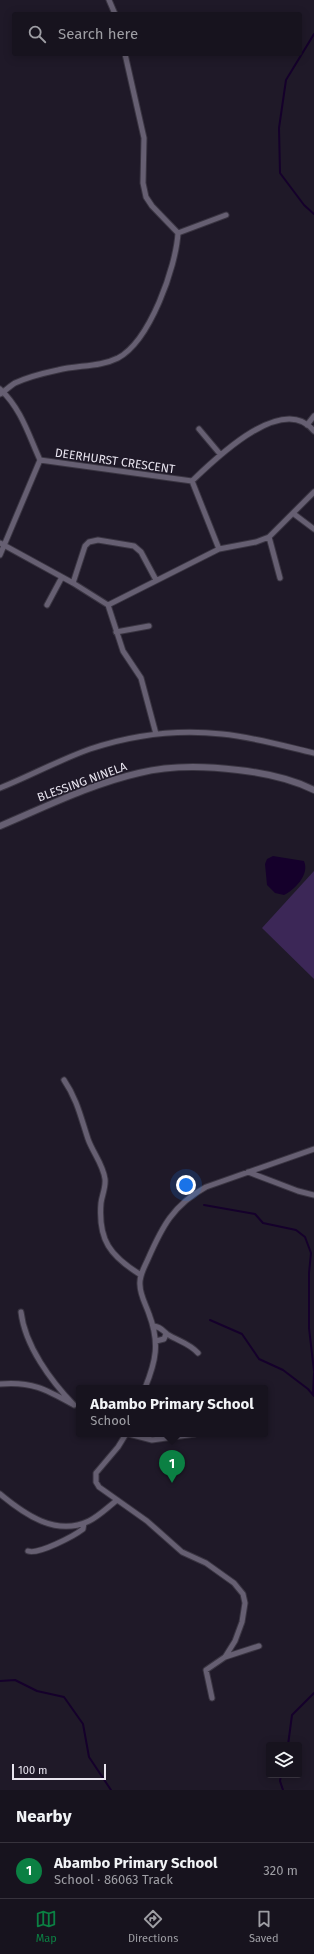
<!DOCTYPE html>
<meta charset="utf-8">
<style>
:root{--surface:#17131e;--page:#201c27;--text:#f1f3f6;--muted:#9e9ea4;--line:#36323c;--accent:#0b8043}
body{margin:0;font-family:"Fira Sans",sans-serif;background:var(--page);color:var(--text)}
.controls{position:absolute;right:12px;bottom:12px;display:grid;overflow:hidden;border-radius:4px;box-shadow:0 2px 10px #0003}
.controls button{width:36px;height:36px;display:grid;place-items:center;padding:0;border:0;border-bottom:1px solid var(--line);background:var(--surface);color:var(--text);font:20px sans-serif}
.scale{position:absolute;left:12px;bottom:10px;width:94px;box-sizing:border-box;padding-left:4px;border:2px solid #e8e4ef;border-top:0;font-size:11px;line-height:14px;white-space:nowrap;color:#e8e4ef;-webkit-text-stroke:3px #1f1928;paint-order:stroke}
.you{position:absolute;left:186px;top:1185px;width:14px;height:14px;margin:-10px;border:3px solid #fff;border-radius:50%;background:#1a73e8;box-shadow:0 0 0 6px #1a73e833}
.badge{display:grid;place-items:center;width:26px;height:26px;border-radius:50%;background:var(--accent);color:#fff;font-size:13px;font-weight:700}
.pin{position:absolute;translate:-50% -33px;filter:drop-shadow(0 1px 2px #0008)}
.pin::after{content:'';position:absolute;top:21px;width:14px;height:12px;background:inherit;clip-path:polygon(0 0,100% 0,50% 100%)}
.popup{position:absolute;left:76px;top:1385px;width:192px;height:52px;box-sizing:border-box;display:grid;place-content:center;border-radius:4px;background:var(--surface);filter:drop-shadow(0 1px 3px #0005);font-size:13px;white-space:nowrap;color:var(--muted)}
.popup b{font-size:15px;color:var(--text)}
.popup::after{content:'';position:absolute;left:50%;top:100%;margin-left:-8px;border:8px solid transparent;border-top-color:var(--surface)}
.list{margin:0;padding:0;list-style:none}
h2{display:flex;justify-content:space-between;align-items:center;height:52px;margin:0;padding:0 16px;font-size:17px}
h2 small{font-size:13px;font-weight:400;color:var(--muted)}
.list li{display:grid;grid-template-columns:26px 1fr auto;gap:12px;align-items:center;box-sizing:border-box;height:56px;padding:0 16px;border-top:1px solid var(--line)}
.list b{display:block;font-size:15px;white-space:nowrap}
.list p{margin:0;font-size:13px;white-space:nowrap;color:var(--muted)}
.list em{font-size:13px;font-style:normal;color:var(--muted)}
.icon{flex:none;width:22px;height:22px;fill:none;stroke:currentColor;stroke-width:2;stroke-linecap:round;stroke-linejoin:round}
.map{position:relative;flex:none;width:314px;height:1790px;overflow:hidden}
.search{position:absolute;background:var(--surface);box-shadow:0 2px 10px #0003;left:12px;right:12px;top:12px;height:44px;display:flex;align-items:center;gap:10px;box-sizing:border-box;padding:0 14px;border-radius:4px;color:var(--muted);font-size:15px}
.sheet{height:108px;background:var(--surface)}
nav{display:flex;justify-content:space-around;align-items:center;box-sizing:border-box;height:56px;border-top:1px solid var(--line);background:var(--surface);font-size:11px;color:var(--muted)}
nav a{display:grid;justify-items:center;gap:2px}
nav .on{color:var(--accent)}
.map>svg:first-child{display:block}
</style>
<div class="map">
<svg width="314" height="1790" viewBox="0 0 314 1790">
<rect width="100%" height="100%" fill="#1f1928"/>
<!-- green -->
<path fill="#3c2757" d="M314,871V979L262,928Z"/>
<!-- water -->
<path fill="#15002b" d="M273,856L304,861C310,875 294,890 284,895L275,893L267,885L265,864L267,859Z"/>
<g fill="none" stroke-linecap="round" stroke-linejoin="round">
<!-- stream -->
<path stroke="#15002b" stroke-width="2" d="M314,34L286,80L279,128L280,173L304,205L314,214
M204,1205L255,1214L263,1223L296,1230L305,1237L311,1253L309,1273V1328L314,1371
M210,1320L242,1334L259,1359L283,1370L308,1389L314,1396
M313,1394L314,1373
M0,1681L15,1680L37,1691L64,1697L83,1724L89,1757L111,1790
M288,1745L292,1715L314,1693
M281,1775L280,1781L283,1790"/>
<!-- minor casing -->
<g stroke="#3a3542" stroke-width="7">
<path id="minor" d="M109,0L115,14
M178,233L226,215
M0,389C21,408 29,436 40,460
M0,394C5,391 10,386 15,383C28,377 44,373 58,370C78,365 100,367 118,358C150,341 176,267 178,233L152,206L146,197L143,183L144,138L125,54
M307,425L314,416
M199,429L220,454
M40,460L192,481C215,459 283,392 314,431
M192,481L219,549
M294,514L314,529
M269,537L280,578
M0,543L73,583L108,605L123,651L141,678L156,734
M0,555L40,460
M73,583L85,546L89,542L98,540L134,546L141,552L156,580
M47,605L62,577
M108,605L219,549L256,542L269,537L314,492
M116,632L149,626
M0,788C30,776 59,760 90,749C132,735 177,729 222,734C253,737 284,746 314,753
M64,1080C77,1099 81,1118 88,1139C93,1153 103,1164 105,1179C106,1187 102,1195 101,1203C98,1240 110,1256 141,1275
M248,1172L298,1191L314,1195
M154,1326C161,1327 162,1330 167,1334C178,1341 189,1343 198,1353
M156,1341L164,1339L166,1334
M0,1384C32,1381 47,1390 74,1405C51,1381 25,1346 21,1312
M145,1388C156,1361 160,1343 149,1314C146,1305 140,1295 140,1285C139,1276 144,1268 148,1259C162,1227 173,1205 206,1187L314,1149
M126,1434L118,1447L96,1473V1482L99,1487L147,1521L182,1552L206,1563L234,1583L243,1594L245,1603L242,1622L235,1641L225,1657L206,1670L212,1698
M129,1434L152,1440L195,1434
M0,1494C24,1514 56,1537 89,1521C99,1516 108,1507 116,1501
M28,1551C38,1555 74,1536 83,1529L84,1523
M225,1657L259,1646"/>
</g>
<!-- tertiary casing -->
<g stroke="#3a3542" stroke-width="8">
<path id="tertiary" d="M0,826C45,807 91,784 139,773C171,765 206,766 238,770C265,773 290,778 314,790"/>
</g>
<!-- minor -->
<use href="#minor" stroke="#665f72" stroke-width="5"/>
<!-- tertiary -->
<use href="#tertiary" stroke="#665f72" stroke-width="6"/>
</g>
<g text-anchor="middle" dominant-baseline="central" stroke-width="3" stroke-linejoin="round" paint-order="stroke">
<!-- street labels -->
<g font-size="12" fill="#e8e4ef" stroke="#1f1928">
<text transform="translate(115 461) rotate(8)">DEERHURST CRESCENT</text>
<text transform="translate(82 782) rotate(-20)">BLESSING NINELA</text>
</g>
</g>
</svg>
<div class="controls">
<button><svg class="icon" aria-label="layers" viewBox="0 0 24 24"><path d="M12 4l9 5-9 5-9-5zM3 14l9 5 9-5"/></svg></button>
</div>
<div class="scale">100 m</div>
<div class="you"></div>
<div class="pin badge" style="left:172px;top:1483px">1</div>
<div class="popup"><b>Abambo Primary School</b>School</div>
<div class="search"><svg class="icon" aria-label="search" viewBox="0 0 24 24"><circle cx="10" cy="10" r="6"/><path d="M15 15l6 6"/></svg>Search here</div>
</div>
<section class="sheet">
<h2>Nearby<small></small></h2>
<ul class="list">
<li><span class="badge">1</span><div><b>Abambo Primary School</b><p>School · 86063 Track</p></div><em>320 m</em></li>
</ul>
</section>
<nav>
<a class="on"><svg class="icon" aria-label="map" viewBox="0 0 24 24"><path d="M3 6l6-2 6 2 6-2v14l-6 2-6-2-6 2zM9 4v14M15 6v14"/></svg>Map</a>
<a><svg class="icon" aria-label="directions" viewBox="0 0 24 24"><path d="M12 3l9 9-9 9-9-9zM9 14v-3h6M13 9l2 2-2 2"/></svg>Directions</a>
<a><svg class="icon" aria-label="saved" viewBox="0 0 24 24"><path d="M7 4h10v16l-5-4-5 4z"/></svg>Saved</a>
</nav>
